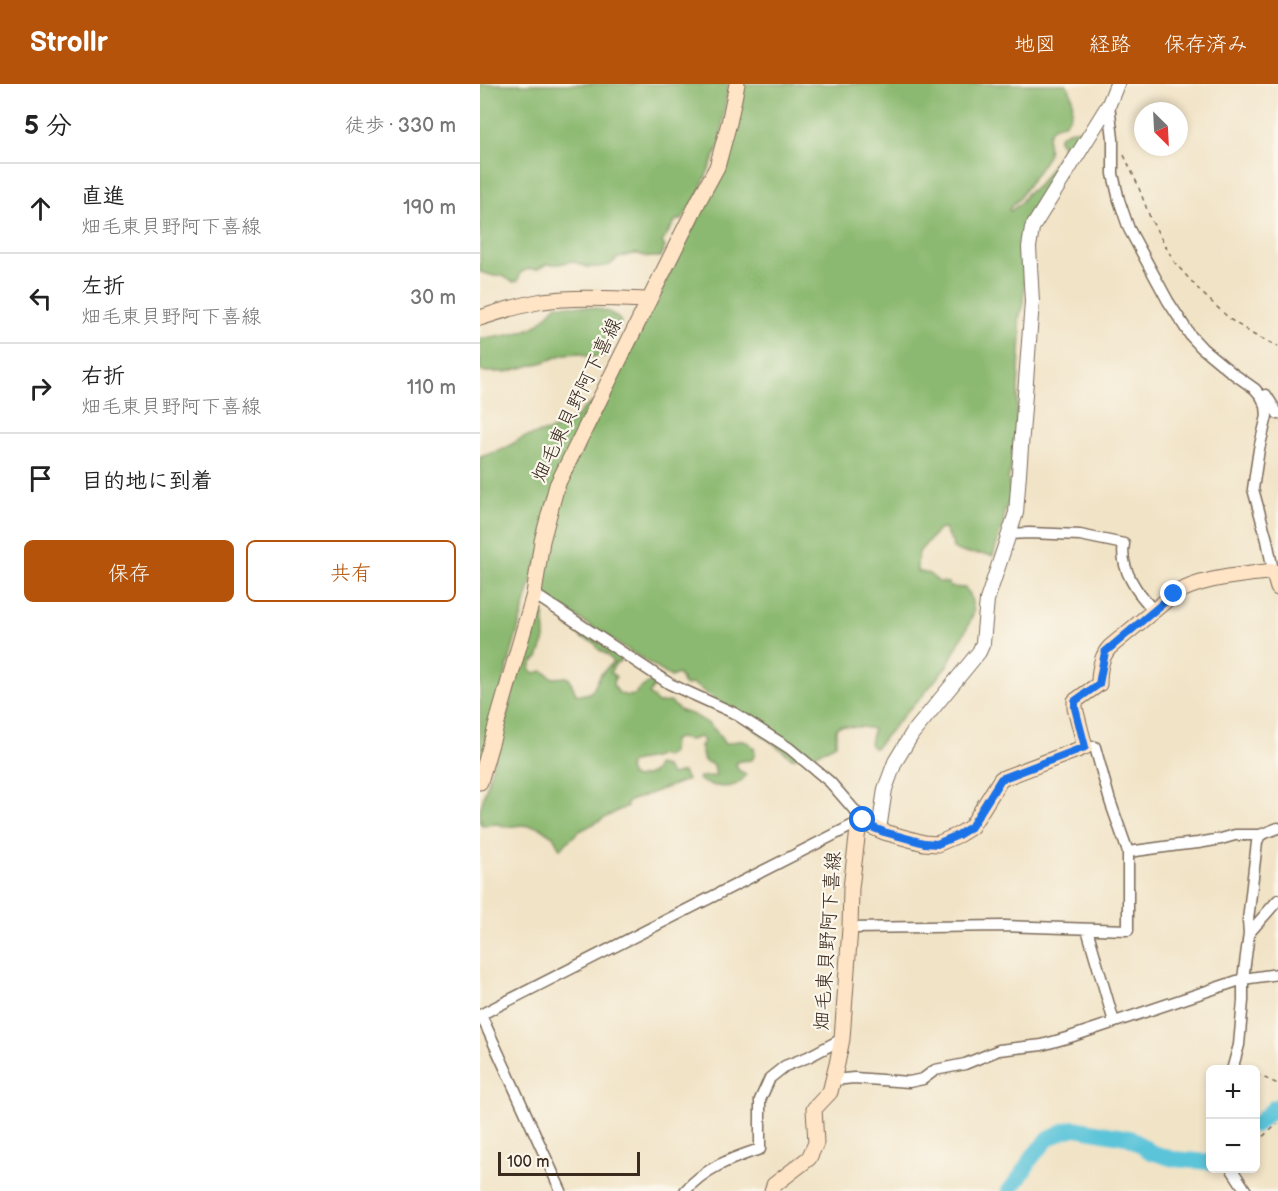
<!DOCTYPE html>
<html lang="ja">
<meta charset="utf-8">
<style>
:root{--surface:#fff;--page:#f6f6f6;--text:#222;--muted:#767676;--line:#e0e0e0;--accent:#b45309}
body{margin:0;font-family:"Balsamiq Sans","Klee One",sans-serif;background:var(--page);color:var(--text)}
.controls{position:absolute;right:18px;bottom:18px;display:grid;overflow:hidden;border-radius:9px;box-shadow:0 3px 9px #0003}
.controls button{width:54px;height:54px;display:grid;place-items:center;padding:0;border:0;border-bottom:2px solid var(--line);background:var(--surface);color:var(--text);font:30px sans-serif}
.compass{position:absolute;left:654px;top:18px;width:54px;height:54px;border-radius:50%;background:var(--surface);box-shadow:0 3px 9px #0003;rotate:156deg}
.scale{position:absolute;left:18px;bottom:15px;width:142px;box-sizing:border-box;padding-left:6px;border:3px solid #3b2a1e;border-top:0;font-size:16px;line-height:21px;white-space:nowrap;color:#3b2a1e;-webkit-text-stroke:4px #fbf7ec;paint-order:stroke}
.stop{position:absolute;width:18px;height:18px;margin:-14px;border:4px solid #1a73e8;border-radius:50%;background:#fff}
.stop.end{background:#1a73e8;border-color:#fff;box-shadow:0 2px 6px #0008}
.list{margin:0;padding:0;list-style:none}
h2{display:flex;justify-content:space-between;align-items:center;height:78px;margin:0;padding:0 24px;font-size:26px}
h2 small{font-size:20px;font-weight:400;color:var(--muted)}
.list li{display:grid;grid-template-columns:39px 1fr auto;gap:18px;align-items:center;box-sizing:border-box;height:90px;padding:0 24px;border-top:2px solid var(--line)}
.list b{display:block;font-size:22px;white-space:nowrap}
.list p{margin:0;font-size:20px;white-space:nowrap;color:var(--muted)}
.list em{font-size:20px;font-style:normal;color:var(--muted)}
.actions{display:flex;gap:12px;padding:18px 24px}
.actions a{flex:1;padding:14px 0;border:2px solid var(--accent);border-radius:9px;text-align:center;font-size:21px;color:var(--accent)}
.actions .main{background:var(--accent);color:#fff}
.icon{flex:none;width:33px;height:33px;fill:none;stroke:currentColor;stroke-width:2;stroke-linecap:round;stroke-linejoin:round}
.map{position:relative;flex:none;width:798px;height:1107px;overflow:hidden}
header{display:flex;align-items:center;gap:36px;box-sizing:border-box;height:84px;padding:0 30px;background:var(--accent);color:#fff}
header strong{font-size:28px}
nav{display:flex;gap:33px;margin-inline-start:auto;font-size:21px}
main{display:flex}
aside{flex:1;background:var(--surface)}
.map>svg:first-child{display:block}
</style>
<header>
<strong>Strollr</strong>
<nav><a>地図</a><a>経路</a><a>保存済み</a></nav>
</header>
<main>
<aside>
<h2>5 分<small>徒歩 · 330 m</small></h2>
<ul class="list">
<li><svg class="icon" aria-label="ahead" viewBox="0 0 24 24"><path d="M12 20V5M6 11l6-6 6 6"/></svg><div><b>直進</b><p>畑毛東貝野阿下喜線</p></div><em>190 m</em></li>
<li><svg class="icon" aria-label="left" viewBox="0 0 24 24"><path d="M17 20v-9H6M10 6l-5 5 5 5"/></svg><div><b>左折</b><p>畑毛東貝野阿下喜線</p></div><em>30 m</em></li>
<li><svg class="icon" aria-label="right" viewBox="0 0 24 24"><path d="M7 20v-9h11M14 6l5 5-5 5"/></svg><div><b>右折</b><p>畑毛東貝野阿下喜線</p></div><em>110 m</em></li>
<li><svg class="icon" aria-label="arrive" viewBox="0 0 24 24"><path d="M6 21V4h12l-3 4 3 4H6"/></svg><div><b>目的地に到着</b></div></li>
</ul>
<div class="actions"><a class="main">保存</a><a>共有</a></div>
</aside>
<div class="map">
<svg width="798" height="1107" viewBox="0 0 798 1107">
<rect width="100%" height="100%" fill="#fbf7ec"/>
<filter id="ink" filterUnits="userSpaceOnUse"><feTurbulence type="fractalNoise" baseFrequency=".0167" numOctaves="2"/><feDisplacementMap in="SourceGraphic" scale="12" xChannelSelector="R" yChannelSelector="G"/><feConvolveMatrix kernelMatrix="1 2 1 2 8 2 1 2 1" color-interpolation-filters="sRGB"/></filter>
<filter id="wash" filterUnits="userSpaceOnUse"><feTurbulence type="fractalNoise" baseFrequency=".008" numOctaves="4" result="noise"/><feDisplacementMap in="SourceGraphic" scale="24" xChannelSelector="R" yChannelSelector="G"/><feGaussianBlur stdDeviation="1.35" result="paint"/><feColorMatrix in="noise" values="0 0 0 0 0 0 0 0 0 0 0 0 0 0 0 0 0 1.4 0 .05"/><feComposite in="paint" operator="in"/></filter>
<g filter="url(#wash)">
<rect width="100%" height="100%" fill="#f1e3c6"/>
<!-- forest -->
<path fill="#8cb971" stroke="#647248" stroke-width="1.5" d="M0,0H248L240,60L218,110L202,136H196L182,158L185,163L180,173H168L158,170H152L138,174L130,181L119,183H107L92,177L79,180H67L58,185H49L43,187L40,190L38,197L33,198L21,191L14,192L0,188Z
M260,0H586C594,9 596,32 584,39C578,42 572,41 569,49C566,56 570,64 568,72L538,116L533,120L529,126L531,127L541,118L547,109L558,102L583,65L582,59L579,57V53L588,47L601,45V49L595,61L547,134L543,224C537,233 539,240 541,250L536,342L531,385L528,395L530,403L531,414L524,429V437L513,472C500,468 483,472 473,464L472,458L464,445L458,446L439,468L437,479V487L449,490L459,498L468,499L470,503L485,504L490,510L494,528L488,542L466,583L439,616L429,625L396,663L393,664L390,660L393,645L382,643L359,642L356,645V660L334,671H325L312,674L240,618L216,602L211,600L206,602L202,599V595L198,590L191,593L63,512L61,504L80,415L89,387L242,87L252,62Z
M77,221C96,222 130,221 141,238C139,244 135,246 131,251C129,254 127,259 126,263L128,268L124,272L115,273L106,272L101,269L85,270L64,278L26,288H6L0,286V254C15,254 49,250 60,238C66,233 71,227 77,221Z
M112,319L52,495L0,682V373L24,365L42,354L79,344L92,338L102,326Z
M64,529L65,555L58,574C53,577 51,579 50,585L55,589L63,587L73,594L87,593L90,596L96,610C113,613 113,604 120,592C123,586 130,583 133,578L128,571L118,565L115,559L102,554L95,546L86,541V536L141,572L140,578L136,579L130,588L136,593L134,595L133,601L139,609L147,612L155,611L157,607L174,595L177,597L169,610L178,619L190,618L201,627L214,631L229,640L236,647L245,660C258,657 264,653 274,664L275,670L272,676L260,677L256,679L258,686L266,690C263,696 258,701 251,702C242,704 225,701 218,695L219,693L236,692L234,681L224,677L220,662L224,657L220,653L209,656L199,654L193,656L192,668L185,673L180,671C170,677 162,674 150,679L149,685L150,691L155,694C165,692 174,692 177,681L185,683L191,691L203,688L207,696L147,718V722L98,748L80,765L73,752L59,743L42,741L26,743L19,740L1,741L0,726L54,532Z"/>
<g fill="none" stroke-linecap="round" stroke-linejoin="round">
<!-- river -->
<path stroke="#5cc4d9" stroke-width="16" d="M776,1041L794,1024L798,1022
M529,1107L540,1093L552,1073L569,1054L584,1047L595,1044L650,1054L671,1068L693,1075L730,1078"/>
</g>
</g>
<g filter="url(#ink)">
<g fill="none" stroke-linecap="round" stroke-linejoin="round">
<!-- minor casing -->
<g stroke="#7b6b59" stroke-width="13">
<path id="minor" d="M629,20L633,55V90L639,116L649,145L688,217L710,251L722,264L751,288L775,305L781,312L786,322L787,332L779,365L773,405L787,456L793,487
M786,311L798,330
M530,450L549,449L600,451L644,460C639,484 658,511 675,527
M648,768L699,761L718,759L741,755L755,751H780L798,744
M370,844L525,842L648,846V768L630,717L615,663H605
M607,845L634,938
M769,849L798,816
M0,931L383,736L350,698L309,664L254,629L190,600L54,510
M1,931L81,1107
M752,986L759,961L763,917V895L769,849L768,836L777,758L780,751
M354,996L374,994L429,998L443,995L455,986L485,980L519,966L562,961L590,953L763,895L798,890
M751,1084L766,1107
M205,1107C225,1084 252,1074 280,1065V1016L290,994L305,982L328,973L362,955"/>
</g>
<!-- tertiary casing -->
<g stroke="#7b6b59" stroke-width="16">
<path id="tertiary" d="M390,742L399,746L405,705L415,678L432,650L499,568L503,559L504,548L507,516L536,429L552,218L549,163L552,144L629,20L637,0"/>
</g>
<!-- secondary casing -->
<g stroke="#7b6b59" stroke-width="17">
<path id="secondary" d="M0,234C21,227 41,221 63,217C98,212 134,215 169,216
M0,698L54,510L62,457L77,401L219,116L237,83L249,39L257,0
M292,1107L294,1101L329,1074L336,1059L334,1025L350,1008L357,980L362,955L370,844L371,804L379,737L404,748L444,759L457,760L478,751L491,743L521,695L605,663L595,624V617L619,600C619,587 621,572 630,563L694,510C724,493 759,492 793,487L798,504"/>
</g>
<!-- path -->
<path stroke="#7b6b59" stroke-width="1.5" stroke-dasharray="4.5 4.5" stroke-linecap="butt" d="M644,71L657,99L671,136L695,179L722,209L751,236L774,251L798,262
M776,990L798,1000
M776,1058L798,1040"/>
<!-- minor -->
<use href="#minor" stroke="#fff" stroke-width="10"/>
<!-- tertiary -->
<use href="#tertiary" stroke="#fff" stroke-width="14"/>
<!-- secondary -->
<use href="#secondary" stroke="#ffe4c6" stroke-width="15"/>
</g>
</g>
<g fill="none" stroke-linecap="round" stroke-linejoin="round" filter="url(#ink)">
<!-- route -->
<path stroke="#1a73e8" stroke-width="8" d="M383,736L379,738L404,748L444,759L457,760L478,751L491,743L521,695L605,663L595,624V617L619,600L625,568L694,510"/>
</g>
<g text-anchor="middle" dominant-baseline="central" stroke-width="4.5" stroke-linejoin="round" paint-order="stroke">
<!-- street labels -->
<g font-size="20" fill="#3b2a1e" stroke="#fbf7ec">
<text transform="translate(97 316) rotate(-64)">畑毛東貝野阿下喜線</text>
<text transform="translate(348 857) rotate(-86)">畑毛東貝野阿下喜線</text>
</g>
</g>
</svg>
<div class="controls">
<button>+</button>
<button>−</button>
</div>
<svg class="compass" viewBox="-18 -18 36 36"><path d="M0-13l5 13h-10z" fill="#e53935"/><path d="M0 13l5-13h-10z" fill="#767676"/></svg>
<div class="scale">100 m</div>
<div class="stop" style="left:383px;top:736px"></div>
<div class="stop end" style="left:694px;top:510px"></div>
</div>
</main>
